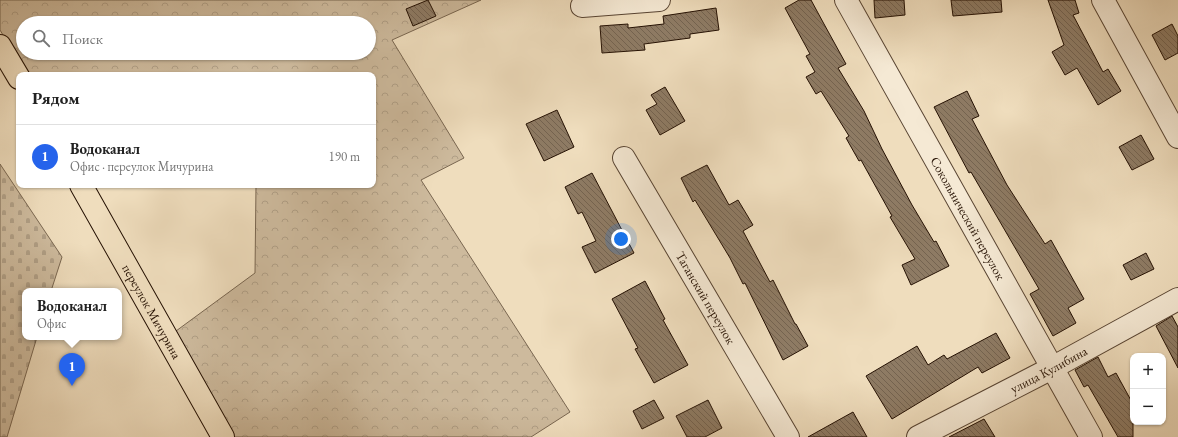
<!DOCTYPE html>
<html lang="ru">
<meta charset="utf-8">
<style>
:root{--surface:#fff;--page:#f6f6f6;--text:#222;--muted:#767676;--line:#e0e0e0;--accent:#2563eb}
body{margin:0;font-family:"EB Garamond",serif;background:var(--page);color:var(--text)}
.controls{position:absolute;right:12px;bottom:12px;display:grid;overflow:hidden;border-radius:8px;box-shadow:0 1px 3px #0004}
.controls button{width:36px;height:36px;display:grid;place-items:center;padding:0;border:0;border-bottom:1px solid var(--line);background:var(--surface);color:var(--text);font:20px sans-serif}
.you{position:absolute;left:621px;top:239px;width:14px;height:14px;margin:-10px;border:3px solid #fff;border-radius:50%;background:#1a73e8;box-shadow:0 0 0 6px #1a73e833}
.badge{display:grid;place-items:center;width:26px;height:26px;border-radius:50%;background:var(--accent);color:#fff;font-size:13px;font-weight:700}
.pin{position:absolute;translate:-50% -33px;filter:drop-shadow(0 1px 2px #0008)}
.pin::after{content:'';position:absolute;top:21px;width:14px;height:12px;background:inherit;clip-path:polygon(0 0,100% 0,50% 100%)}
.popup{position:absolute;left:22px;top:288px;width:100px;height:52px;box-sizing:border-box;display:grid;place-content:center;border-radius:8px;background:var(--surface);filter:drop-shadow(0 1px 3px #0005);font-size:13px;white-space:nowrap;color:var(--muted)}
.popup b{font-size:15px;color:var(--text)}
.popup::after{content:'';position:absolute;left:50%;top:100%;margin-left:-8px;border:8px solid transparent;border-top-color:var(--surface)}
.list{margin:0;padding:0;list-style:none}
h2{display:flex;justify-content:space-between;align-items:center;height:52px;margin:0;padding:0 16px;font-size:17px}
h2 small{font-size:13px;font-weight:400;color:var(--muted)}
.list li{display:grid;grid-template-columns:26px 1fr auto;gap:12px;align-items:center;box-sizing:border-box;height:64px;padding:0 16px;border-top:1px solid var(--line)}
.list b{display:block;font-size:15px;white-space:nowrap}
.list p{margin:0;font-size:13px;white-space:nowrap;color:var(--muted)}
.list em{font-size:13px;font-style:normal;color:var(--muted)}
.icon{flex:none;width:22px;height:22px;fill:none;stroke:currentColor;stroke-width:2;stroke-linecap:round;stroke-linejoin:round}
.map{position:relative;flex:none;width:1178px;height:437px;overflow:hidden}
.search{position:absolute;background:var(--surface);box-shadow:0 1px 3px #0004;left:16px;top:16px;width:360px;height:44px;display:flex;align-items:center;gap:10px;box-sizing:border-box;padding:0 14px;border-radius:22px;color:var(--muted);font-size:15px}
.panel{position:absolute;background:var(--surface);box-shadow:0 1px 3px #0004;left:16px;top:72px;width:360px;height:116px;border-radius:8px}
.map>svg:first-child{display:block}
</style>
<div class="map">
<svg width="1178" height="437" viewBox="0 0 1178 437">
<defs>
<pattern id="forest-crowns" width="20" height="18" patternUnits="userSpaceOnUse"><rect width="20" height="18" fill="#cdba9d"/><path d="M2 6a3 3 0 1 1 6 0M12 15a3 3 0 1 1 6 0" fill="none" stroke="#b09f86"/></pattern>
<pattern id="cemetery-stones" width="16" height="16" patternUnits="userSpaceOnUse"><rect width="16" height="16" fill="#cdba9d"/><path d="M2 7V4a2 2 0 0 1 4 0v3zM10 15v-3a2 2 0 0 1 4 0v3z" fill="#b09f86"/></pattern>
<pattern id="building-back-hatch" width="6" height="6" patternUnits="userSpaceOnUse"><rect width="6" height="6" fill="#8e7b64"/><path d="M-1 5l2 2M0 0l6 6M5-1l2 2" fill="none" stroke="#746350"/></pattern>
</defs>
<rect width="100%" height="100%" fill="#efddbd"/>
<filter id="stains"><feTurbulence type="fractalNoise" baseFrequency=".005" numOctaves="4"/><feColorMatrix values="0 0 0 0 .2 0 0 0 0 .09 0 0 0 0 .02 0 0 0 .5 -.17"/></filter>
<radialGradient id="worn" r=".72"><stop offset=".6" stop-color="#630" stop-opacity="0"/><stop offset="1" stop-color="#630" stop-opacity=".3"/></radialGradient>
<!-- forest -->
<path fill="url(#forest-crowns)" stroke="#796650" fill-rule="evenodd" d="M0,0H481L392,40L464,158L421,180L570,412L531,437H234L176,331L255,273L256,185H373V75H27L0,30ZM23,23H369V53H23Z"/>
<!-- cemetery -->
<path fill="url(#cemetery-stones)" stroke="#796650" d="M0,164L62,257L51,291H25V337H37L7,437H0Z"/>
<!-- building -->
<path fill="url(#building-back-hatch)" stroke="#251103" d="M428,0L436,16L413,26L406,9Z
M799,0H811L824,24L846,64L838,68L864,111L882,149L912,205L934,242L936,241L949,266L911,285L902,265L915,259L890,217L892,216L861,160L859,161L846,138L849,136L821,91L816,94L806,77L815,72L806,56L810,54L785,8Z
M874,0H904L905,15L875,18Z
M951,0H1001L1002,12L953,16Z
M1048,0H1075L1079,13L1073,15L1103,72L1108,69L1121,91L1098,105L1077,68L1065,75L1052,52L1064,45Z
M716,8L719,30L690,34V38L644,44L645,50L602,53L600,26L628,24V28L664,24L663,16Z
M1172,24L1178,36V53L1165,60L1152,35Z
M665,87L685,121L660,135L646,110L657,104L651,95Z
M967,91L979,116L972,119L1007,185L1045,244L1051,240L1084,299L1068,308L1076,323L1053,336L1030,294L1039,289L971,172L969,173L934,107Z
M557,110L574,147L544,161L526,124Z
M1141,135L1154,159L1132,170L1119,147Z
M707,165L729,205L738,200L753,225L743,231L770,282L773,280L795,324H796L808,346L783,360L745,283L743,284L730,258L695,200L693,202L681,178Z
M592,173L634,253L595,273L582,247L596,241L582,212L578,214L565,187Z
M1146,253L1154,269L1131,280L1123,265Z
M645,281L665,319L663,320L688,365L654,383L635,349L638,348L612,299Z
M1172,316L1178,327V368L1156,326Z
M996,333L1010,358L982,373L978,367L892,419L866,376L917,346L928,365L944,355L947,359Z
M1098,357L1108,377L1116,373L1133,404V437H1118L1088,385L1084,387L1075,370Z
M654,400L664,418L642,429L633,411Z
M708,400L722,428L705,437H687L676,416Z
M853,412L867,437H808Z
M984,419L995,437H949Z"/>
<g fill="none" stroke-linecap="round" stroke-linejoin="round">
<!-- minor casing -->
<g stroke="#584432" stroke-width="24">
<g id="minor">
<path id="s1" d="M846,0L1091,437"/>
<path d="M1103,0L1178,137"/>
<path d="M582,6L659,0"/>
<path id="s2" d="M624,158L788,437"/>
<path id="s3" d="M918,437L1052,368L1178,299"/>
</g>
</g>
<!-- major casing -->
<g stroke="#251103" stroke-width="24">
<g id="major">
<path d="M0,46L19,78"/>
<path id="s4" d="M81,185L223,437"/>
</g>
</g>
<!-- minor -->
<use href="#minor" stroke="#f5e9d4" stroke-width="22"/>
<!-- major -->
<use href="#major" stroke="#efddbd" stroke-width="22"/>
</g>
<g text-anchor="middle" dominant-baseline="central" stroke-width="3.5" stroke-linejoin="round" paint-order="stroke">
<!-- street labels -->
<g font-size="13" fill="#251103" stroke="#f5e9d4">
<text stroke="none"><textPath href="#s1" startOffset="250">Сокольнический переулок</textPath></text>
<text stroke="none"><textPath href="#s2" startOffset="162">Таганский переулок</textPath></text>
<text stroke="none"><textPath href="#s4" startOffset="145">переулок Мичурина</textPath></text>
<text stroke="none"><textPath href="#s3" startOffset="147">улица Кулибина</textPath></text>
</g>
</g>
<rect width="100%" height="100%" filter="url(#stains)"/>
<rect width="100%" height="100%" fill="url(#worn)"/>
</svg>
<div class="controls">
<button>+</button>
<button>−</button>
</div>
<div class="you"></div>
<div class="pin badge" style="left:72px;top:386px">1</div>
<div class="popup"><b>Водоканал</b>Офис</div>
<div class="search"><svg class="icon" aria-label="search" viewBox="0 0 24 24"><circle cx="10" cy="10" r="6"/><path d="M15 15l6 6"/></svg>Поиск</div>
<section class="panel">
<h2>Рядом<small></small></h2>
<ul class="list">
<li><span class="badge">1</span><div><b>Водоканал</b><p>Офис · переулок Мичурина</p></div><em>190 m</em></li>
</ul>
</section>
</div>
